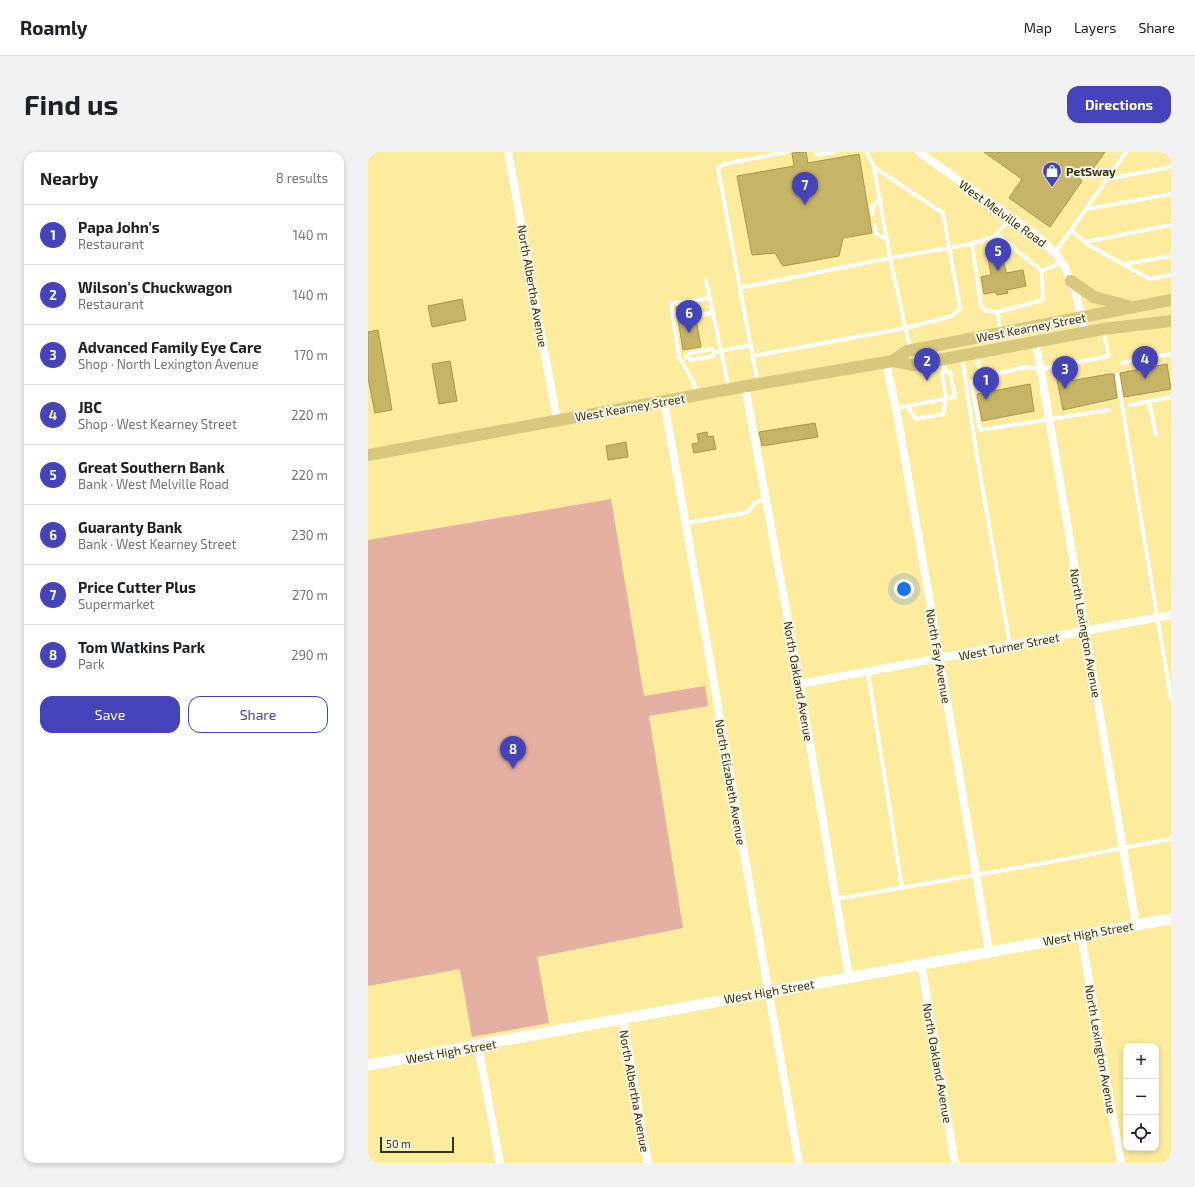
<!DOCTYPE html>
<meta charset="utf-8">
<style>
:root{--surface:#fff;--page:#f2f2f2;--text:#202124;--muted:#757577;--line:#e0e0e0;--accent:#4443b9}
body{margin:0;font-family:"Exo 2",sans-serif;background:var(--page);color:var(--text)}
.controls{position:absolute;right:12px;bottom:12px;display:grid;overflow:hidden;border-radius:8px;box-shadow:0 2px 6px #0003}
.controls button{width:36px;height:36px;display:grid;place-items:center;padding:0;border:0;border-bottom:1px solid var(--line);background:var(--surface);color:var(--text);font:20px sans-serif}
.scale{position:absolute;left:12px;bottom:10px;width:74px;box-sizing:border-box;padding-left:4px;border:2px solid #383110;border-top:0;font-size:11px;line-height:14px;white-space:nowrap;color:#383110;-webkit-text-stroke:3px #fcf8e9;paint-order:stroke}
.you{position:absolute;left:536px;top:437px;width:14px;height:14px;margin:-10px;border:3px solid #fff;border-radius:50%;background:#1a73e8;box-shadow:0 0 0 6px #1a73e833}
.badge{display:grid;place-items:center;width:26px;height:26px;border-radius:50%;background:var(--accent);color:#fff;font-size:13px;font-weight:700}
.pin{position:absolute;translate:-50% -33px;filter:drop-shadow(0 1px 2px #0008)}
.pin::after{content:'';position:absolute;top:21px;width:14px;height:12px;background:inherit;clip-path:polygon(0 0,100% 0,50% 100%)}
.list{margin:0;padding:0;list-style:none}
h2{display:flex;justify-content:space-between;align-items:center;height:52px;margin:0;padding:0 16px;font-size:17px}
h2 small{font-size:13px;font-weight:400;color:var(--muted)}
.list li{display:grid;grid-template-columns:26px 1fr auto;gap:12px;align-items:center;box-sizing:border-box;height:60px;padding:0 16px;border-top:1px solid var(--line)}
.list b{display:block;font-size:15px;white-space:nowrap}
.list p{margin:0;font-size:13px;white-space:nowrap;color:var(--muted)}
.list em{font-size:13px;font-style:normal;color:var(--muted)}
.actions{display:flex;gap:8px;padding:12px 16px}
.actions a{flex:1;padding:9px 0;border:1px solid var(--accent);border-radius:12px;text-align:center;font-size:14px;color:var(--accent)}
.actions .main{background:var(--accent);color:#fff}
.icon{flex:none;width:22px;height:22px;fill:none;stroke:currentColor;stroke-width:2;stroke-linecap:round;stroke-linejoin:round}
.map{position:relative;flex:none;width:803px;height:1011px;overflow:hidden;border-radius:12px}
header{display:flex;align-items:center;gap:24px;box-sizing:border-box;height:56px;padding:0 20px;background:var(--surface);border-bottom:1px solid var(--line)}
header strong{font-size:19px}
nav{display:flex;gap:22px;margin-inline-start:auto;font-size:14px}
.intro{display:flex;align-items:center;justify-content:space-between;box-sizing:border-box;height:96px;padding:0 24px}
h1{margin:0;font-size:28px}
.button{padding:10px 18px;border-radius:12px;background:var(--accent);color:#fff;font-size:14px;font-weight:700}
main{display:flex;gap:24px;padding:0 24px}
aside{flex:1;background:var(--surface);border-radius:12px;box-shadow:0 2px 6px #0003}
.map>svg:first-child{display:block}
</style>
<header>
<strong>Roamly</strong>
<nav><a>Map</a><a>Layers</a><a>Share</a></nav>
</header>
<div class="intro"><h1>Find us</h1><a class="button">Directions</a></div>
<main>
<aside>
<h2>Nearby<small>8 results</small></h2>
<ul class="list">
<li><span class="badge">1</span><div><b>Papa John's</b><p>Restaurant</p></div><em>140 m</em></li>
<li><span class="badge">2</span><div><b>Wilson's Chuckwagon</b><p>Restaurant</p></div><em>140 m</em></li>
<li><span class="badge">3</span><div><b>Advanced Family Eye Care</b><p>Shop · North Lexington Avenue</p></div><em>170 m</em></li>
<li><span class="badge">4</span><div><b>JBC</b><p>Shop · West Kearney Street</p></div><em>220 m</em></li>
<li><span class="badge">5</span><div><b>Great Southern Bank</b><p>Bank · West Melville Road</p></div><em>220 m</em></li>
<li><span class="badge">6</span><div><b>Guaranty Bank</b><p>Bank · West Kearney Street</p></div><em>230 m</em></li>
<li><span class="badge">7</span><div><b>Price Cutter Plus</b><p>Supermarket</p></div><em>270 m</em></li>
<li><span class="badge">8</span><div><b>Tom Watkins Park</b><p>Park</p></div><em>290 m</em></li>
</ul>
<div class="actions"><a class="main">Save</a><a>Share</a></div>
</aside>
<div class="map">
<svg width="803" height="1011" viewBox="0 0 803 1011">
<rect width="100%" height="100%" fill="#fdec9d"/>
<!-- green -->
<path fill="#e5b0a1" d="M243,347L276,544L337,534L340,554L281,564L315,776L169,805L181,871L104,885L92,817L0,834V388Z"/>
<!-- building -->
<path fill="#c6b566" stroke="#a8974a" d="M438,0L440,11L491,2L504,81L475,86L471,104L415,114L407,101L384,103L369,24L426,14L424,1Z
M616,0H737L724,18L719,14L711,26L714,29L682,75L641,46L654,27Z
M634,98L638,121L655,118L658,134L639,138L640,141L629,143L628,140L616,142L613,125L623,123L619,101Z
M94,147L98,168L64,175L60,154Z
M325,152L327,160L324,165L328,167L333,195L315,198L308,155Z
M10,178L24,258L7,261L0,226V180Z
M82,209L89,249L71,252L64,212Z
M799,212L803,237L756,245L752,221Z
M741,222H746L749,246L695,258L689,228L701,226L702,229Z
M662,232L666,259L614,269L609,242Z
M447,271L450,285L394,294L391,280Z
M339,280L340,285L345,284L348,297L326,301L324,292L331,291L329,282Z
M258,290L260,305L240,308L238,294Z"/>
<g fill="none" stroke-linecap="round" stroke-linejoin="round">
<!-- lane -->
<path stroke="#fff" stroke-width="4" d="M419,0L356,12L350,16L372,136L522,106L598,93L626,85L643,66
M448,3L466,0
M506,15L522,106L542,196
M740,27L803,15
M719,57L803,42
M505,62L504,54L513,47
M507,73L508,82L520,88
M703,78L717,90L803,73
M629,82L674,119
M604,91L613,154L618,159L630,160
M717,91L782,127L803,123
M687,101L758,0
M756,112L803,104
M338,128L361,237
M372,136L390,232
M327,164L344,161
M632,180L630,160L675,148L674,119L694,110
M347,200L345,204L323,208L318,205L322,201L344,197L347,200L383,193
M610,203L612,225L659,215L673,217L741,204L735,178
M385,204L538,176L584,164L592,156L575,61L506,15L499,0
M595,211L608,299L642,493
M754,211L803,202
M749,223L803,547
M612,225L603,230L612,278L741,258
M330,242L324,227L311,205L303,152L341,146
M781,249L788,283
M762,253L803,245
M539,254L548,267L575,262L578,247L574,221L577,218L575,208
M528,256L587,245L582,220L577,218
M318,371L377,361L381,359L386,351L398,347
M500,520L534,735
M468,747L666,713L803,687"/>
<!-- street -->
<path stroke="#fff" stroke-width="8" d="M140,0L189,268
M551,0L667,82L689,103L697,115L708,142L717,180
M668,190L768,772
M518,210L528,256L572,507L621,799
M377,234L432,532L481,825
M296,249L431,1011
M432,532L803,463
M713,782L753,1011
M553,811L587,1011
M255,867L280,1011
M110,894L132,1011"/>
<!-- secondary -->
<path stroke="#fff" stroke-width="11" d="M0,913L803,767"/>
<!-- primary -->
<path stroke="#d7c87d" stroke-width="12" d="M703,129L726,145L760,154
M525,209L539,199L803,148
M0,303L390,232L525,209L544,213L735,177L803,169"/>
</g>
<!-- icons -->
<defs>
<g id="shop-pin" transform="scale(1)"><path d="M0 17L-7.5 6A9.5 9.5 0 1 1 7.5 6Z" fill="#4443b9" stroke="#fcf8e9"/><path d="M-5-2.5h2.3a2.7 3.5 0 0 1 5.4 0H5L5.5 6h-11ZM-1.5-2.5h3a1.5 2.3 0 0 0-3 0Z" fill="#fff"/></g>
</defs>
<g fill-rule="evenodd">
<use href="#shop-pin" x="684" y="19"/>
</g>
<g text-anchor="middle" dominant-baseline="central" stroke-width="4" stroke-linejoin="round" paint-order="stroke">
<!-- poi labels -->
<g font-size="12" font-weight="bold" fill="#383110" stroke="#fcf8e9" text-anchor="start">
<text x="698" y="19">PetSway</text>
</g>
<!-- street labels -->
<g font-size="12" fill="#383110" stroke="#fcf8e9">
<text transform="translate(635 61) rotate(36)">West Melville Road</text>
<text transform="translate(165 134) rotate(80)">North Albertha Avenue</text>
<text transform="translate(663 175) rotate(-11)">West Kearney Street</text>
<text transform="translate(262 255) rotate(-10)">West Kearney Street</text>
<text transform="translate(718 481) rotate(80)">North Lexington Avenue</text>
<text transform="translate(641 494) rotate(-11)">West Turner Street</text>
<text transform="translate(571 504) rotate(80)">North Fay Avenue</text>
<text transform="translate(431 529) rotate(80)">North Oakland Avenue</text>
<text transform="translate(363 630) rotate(80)">North Elizabeth Avenue</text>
<text transform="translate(720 781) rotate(-10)">West High Street</text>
<text transform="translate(401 839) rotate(-10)">West High Street</text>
<text transform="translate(733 897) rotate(80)">North Lexington Avenue</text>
<text transform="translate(83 899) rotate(-10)">West High Street</text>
<text transform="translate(570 911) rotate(80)">North Oakland Avenue</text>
<text transform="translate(267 939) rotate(80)">North Albertha Avenue</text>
</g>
</g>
</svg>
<div class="controls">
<button>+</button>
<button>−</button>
<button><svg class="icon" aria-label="locate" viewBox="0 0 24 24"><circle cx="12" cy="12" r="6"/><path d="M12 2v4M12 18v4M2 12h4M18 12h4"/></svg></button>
</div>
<div class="scale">50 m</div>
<div class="you"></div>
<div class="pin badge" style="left:618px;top:248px">1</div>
<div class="pin badge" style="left:559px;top:229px">2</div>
<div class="pin badge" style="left:697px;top:237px">3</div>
<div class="pin badge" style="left:777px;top:227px">4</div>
<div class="pin badge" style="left:630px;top:119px">5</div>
<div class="pin badge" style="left:321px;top:181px">6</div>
<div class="pin badge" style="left:437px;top:53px">7</div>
<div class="pin badge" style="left:145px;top:617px">8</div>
</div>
</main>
